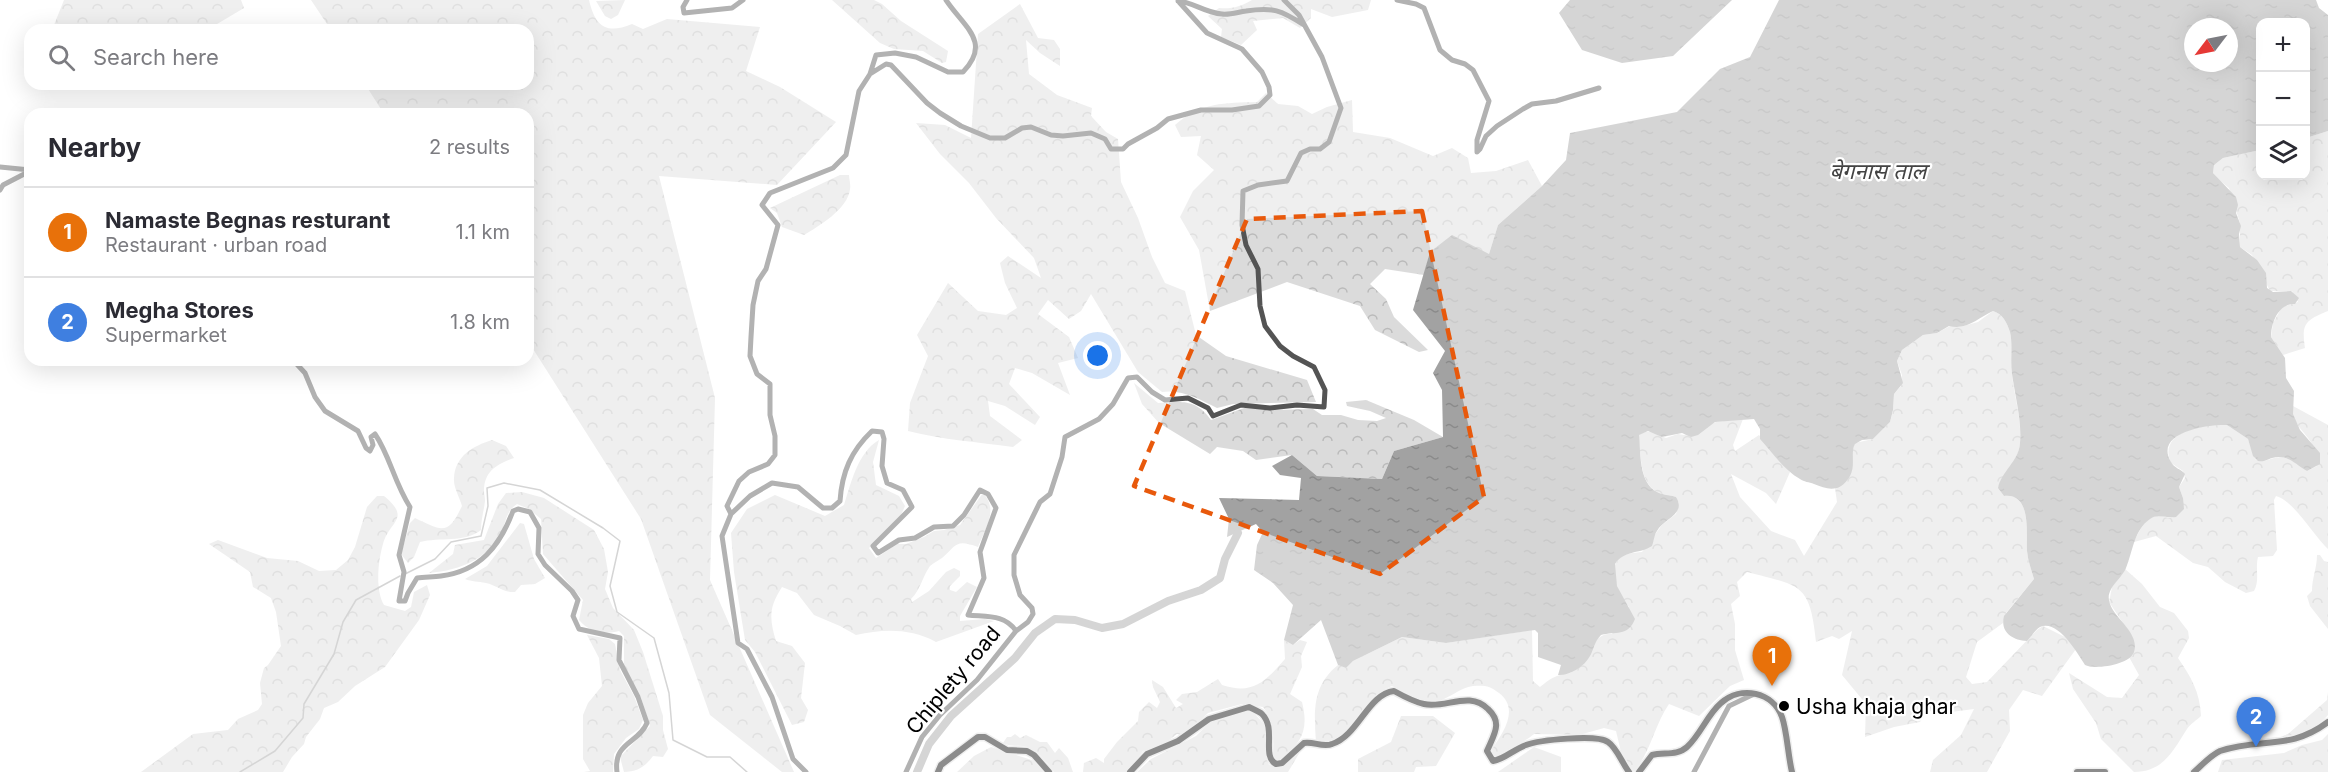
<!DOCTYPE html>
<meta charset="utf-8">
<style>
:root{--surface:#fff;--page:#f2f2f3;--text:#2b2b33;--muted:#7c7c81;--line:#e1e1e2;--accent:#1a73e8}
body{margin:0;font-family:Inter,"Noto Sans Devanagari",sans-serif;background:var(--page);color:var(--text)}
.controls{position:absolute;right:18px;top:18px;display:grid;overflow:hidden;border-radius:12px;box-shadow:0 6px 24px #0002}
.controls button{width:54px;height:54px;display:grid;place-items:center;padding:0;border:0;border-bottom:2px solid var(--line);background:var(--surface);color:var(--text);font:30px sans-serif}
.compass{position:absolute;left:2184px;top:18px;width:54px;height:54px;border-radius:50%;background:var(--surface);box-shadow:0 6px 24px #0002;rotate:238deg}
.you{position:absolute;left:1098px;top:356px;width:21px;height:21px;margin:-15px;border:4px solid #fff;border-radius:50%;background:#1a73e8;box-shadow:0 0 0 9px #1a73e833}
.badge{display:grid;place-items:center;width:39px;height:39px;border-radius:50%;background:var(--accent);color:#fff;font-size:20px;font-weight:700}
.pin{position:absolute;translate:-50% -50px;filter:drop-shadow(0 2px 3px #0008)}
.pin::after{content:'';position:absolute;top:32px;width:21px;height:18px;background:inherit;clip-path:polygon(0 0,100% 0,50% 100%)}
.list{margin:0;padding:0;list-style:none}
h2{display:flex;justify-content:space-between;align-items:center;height:78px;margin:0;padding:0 24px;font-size:26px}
h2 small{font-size:20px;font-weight:400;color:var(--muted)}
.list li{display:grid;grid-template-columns:39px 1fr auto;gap:18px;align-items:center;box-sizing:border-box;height:90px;padding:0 24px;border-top:2px solid var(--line)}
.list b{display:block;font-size:22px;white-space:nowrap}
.list p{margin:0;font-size:20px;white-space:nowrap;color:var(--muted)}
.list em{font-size:20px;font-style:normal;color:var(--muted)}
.icon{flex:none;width:33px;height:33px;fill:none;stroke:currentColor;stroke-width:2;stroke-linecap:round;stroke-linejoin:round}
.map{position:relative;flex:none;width:2328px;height:772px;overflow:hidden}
.search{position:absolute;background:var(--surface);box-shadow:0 6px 24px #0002;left:24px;top:24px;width:510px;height:66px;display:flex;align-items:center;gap:15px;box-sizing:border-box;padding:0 21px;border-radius:18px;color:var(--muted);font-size:22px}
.panel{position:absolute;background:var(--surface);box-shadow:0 6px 24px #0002;left:24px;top:108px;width:510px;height:258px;border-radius:18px}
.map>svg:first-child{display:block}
</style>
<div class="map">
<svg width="2328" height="772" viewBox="0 0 2328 772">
<defs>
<pattern id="forest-crowns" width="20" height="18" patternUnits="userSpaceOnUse" patternTransform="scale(1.5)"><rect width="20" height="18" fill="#dbdbdb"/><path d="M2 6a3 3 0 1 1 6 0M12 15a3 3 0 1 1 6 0" fill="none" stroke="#bababa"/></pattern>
<pattern id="water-ripples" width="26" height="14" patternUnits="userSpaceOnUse" patternTransform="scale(1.5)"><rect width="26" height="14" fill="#a2a2a2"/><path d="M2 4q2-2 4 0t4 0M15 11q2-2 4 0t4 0" fill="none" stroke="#8a8a8a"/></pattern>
</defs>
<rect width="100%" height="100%" fill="#fff"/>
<!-- forest -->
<path fill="url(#forest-crowns)" d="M64,0H241L244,8L207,30H52Z
M311,0H589C595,26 606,35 632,24L643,29L667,19L760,27L746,71L780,87L836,122L777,185L659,176L715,398L710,580L794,772H782L710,715L641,519L528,341V114H384L365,84H528V30H331Z
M625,0L618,15L611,19L605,16L596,1Z
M832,0H874L882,4L901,21L948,51L946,62L942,63L923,51L894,49L880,43Z
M1252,0H1371L1368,10L1332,17L1311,9V18L1300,28L1283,18L1253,21L1257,30L1241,45L1221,37L1222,29L1208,16L1219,8C1232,9 1240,7 1252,0Z
M1020,4L1038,38L1054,40L1060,49V66L1040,53L1026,40L1029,74L1057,95L1092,108L1091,116L1106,132L1118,139L1121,182L1138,218L1152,257L1165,283L1185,291L1196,335L1226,356L1307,380L1316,402L1233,404L1217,408C1199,399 1182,389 1162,392L1138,372L1091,294L1081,311L1069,319L1048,300L1038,314L1069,337L1078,358L1058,363L1070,395L1032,373L1015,368L1009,384L1040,417L1035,425L1005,406L988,401L990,416L1022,440L1013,447C978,442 943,440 908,431L910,403L928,356L917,335L948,283L978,311L1006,315L1017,308L1005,283L1000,263L1008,256L1041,278L1034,258L996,218L969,183L940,154L916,123L945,125L971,138L978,34Z
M1266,93L1278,104L1298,106L1312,114L1327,107L1352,100L1353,132L1390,138L1433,156L1452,148L1468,158L1471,173L1496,171L1528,160L1542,186L1498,225L1489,254L1430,252L1424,275L1385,269L1370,284L1386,299L1394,317L1428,350L1419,352L1375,330L1360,306L1287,282L1210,311L1199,250L1180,217L1193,191L1214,170L1197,155L1201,136L1181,137L1175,125C1201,102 1225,103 1257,102Z
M2328,131V311C2306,320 2301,323 2305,348L2283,355L2271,337L2273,323L2282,307L2298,302L2292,291H2270L2252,255L2240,247V223L2229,188L2218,179L2213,173L2214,165L2223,158L2260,150V176H2306V138Z
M840,175H849C849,179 851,185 850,189C848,209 819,226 804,235L782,227L777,213L770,208Z
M1993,311C2003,314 2007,323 2010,332C2013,345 2010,360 2012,374C2014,396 2022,420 2020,443C2019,461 2003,473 1998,488L2004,496C2032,493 2026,533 2027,551C2028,561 2031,569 2034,579L2006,613L2003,623L1977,642L1966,677L1972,684L1987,682L2037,630L2043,626L2065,637L2076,649L2042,696L2023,690L2009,710L2010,731L1987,772H1930L1933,760L1961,735L1974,709L1951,712L1927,711L1920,722L1894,727L1865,737L1866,704L1842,675L1852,631L1839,639L1832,636L1816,642C1810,582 1800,586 1747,572L1737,582L1740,596L1731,604L1735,624V650L1744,680L1730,686L1699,716L1669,704C1654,726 1651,751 1634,772L1621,752L1616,731L1604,728L1579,735L1534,734C1522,744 1507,749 1493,759L1492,749C1503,733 1520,709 1499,693C1490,686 1485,685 1473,686C1460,687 1448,700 1435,702C1420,704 1405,691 1392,686L1385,689L1342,738L1327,744L1316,742C1314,711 1312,686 1338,665L1346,668L1353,661L1402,637L1446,643L1532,630L1533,681L1540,687C1545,683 1551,678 1557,676C1566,673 1571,675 1579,667C1591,656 1592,632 1612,634L1629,607C1620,596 1607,571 1619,558C1625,553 1634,553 1642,552L1662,525L1676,514L1679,503L1676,497C1670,495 1662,495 1657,492C1638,481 1642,453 1638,435C1649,428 1656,434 1666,438L1678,434L1684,435L1716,422L1743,419L1733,445L1735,451L1759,435L1790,472L1776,504L1766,493L1731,474L1740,497L1771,531L1795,540L1804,556L1837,502L1835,488L1841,485L1855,443L1873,439L1890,422L1893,411L1894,394L1901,386L1902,375L1897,361L1902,350L1923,335L1937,333L1950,326L1960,327L1978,322Z
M1134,383L1158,403C1182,402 1195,398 1211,420L1247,407L1271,410L1313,409L1322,415H1341L1358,420L1377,421L1386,418L1370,411L1347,406L1346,402L1366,400L1414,420L1443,437L1394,451L1382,479L1317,476L1292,455L1256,460L1243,451L1217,447L1210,454L1159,423L1142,404Z
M2293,406L2328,425V549C2314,536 2293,500 2276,496L2274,500L2277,550L2273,556L2258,557C2255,569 2260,580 2254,591L2246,593L2225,582L2208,567L2193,563L2156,536L2134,542C2138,533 2146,516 2157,516C2162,516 2167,518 2173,518L2183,498L2179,487L2185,478L2183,471L2171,463C2157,431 2204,424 2227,425L2248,439L2255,459C2264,463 2266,460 2274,458C2288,455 2297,463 2307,471L2317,466C2316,460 2315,452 2313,446C2307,432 2290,424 2293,406Z
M492,440L506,446L514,458C497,464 484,471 484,491C484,494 485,497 485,501C484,510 481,520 481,530C465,543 439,537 420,542L414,557L408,563L401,554L410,523L415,518C442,531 448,536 462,506C460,498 453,487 454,478C455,456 473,446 492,440Z
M879,440L873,462L876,485L899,496L905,506L901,515L869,548L876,558L897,544H906L924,537L934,531L944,530L960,525L983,493C999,510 985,529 978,547C955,538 956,546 942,558C938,561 933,563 930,566C922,577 921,589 911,599L912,602L929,591L946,572L954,568L960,571V576L950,586V590L956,592L967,582L977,587L960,616V621L985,619L994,621L936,642C910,628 883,629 856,635L840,626L814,615L797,593L782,587C769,607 769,618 776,641L792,646L805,663L801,698L808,710L804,722L792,725L755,652L745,640L734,572L731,533L747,509L775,495L825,516L844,505C851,483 858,452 879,440Z
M522,492L544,498L594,530L604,549L608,572L605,589L613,608L634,630L643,652L663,716V730L668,749L663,757L653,756C646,766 637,772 624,772L620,757L650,726L641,698L624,665V636L619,631C604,635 589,632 579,620L583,600L543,554L541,519L529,509L517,504C507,511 507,517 503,528C490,559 461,570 429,573L453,554L455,545L484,540L498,504L506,493Z
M377,496H384C412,519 389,521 383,544C378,561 375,590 384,605L405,611L411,607L414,592L427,585L430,595L419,620L385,667L355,686L338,702L324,708L320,719L306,737L304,744L292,757L283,772H141L193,734L228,730L238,719L258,710L262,704L260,683L264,668L268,665L281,646L276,612L271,598L253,587L250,572L209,544L218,540L267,558L298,561L319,571L336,570L348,560L355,547L367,507Z
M520,523L524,524L534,559L545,578L535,584L521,585L515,592C504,593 496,585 486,583C478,581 472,582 465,579L487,566Z
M2317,555H2320L2324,561L2328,562V629L2310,606L2307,596L2312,591C2312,578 2317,568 2317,555Z
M2125,569L2142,584L2160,607L2174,613L2188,631L2189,638L2178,658C2191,677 2200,692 2201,716C2197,720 2190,724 2187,729C2173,751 2163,772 2134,772L2101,739L2096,723L2073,689L2069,673L2107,697L2122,698L2139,675L2129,657L2133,655V638L2109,602L2112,587Z
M587,635L609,639L615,644L620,670L634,696L643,720L639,729L626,738L614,754L613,772H584L590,771L583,759V715L588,703L602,686L599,658Z
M1284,640L1293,645L1300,640L1307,642L1301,656L1302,667L1290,694L1302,702C1309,730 1302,742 1280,761L1273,759C1274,741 1275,722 1263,707L1242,704L1208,713L1184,736L1177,734L1164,744L1143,751L1128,772H1083L1084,763L1096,758L1104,763V759L1117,742L1138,721L1139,712L1149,702L1157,708L1160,702L1153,687L1152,680L1163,687L1176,708L1183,704L1176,700L1182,694L1197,692L1218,679L1222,685C1253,695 1265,682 1285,659Z
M2328,692V715C2311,735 2290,739 2266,740L2267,738L2281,737L2288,734L2327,700Z
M1233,711H1252L1265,725V750L1269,765L1283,767L1300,752L1288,772H1137L1151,759L1196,736L1210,722Z
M1401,716H1433L1455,733L1436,766L1416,767L1414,772H1358V759L1391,742Z
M1015,734L1020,738L1026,735L1040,742H1047L1055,753L1059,748L1068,758L1073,772H1054C1047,762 1036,748 1023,746C1015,745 1011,747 1003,743L1007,737H1011Z
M2328,734V772H2218L2222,760L2284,753L2302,745L2322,740Z
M991,747L1035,761L1043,772H957L974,756Z
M1534,747L1561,757V772H1498Z"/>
<!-- water -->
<path fill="url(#water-ripples)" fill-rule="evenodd" d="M1570,0H1732L1673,56L1622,63L1582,50L1559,13Z
M1779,0H2316L2319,8L2328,15V131L2306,138V22H2260V150L2223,158L2214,165L2213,173L2236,197L2238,205L2236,213L2241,226L2239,234L2240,247L2257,260L2266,273L2267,288L2273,292L2291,291L2299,298L2295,304C2279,303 2271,322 2271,337L2285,358L2286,378L2294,391L2293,414L2300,430L2320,453V464L2307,471C2295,464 2288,454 2272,458C2266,460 2264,462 2258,461L2253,456L2248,439L2227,425C2209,424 2153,432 2171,462C2174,468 2181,469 2185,474L2179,487L2183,498L2184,509L2176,517C2168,519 2157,513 2150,519C2134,530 2133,551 2126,568C2121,580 2104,589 2110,604C2115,619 2140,633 2134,652C2130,665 2094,670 2085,665C2078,654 2058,619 2040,627C2035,630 2031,637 2027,641C2012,640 2000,632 2004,616L2034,579C2031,569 2028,561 2027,551C2026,533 2032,493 2004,496L1998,488C2001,472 2019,461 2020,443C2022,421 2015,396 2012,374C2010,360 2013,345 2010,332C2007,323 2003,314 1993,311C1979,317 1967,331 1949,326L1937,333L1923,335L1902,350L1897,361L1903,383L1894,394L1893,410L1890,422L1873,439L1862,440L1855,444C1850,453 1856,465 1850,476C1840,493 1828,490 1814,484C1809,482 1804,482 1800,479C1784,470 1772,452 1760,439V429L1754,419L1715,422L1698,435L1691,437L1682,433L1662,437L1648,431L1639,435C1641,452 1638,482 1657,492C1662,495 1670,495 1676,497C1687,514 1663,519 1657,531C1654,535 1654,541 1652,546C1640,554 1624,550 1615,564L1617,586L1635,619C1628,637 1615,631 1601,635C1594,642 1594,649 1590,656C1584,667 1569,676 1558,675L1561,665L1538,657V633L1535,630L1446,643L1402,637L1353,661L1346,668L1338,665L1321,620L1293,645L1284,640L1293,605L1273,583L1254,570L1257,545L1263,532L1256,524L1227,537L1229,519L1219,498L1299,500L1301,478L1280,475L1272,466L1292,455L1317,476L1382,479L1394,451L1443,437L1442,390L1433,373L1445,351L1413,310L1430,252L1452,235L1489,254L1498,225L1542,186L1566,160L1570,133L1677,112L1720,69L1750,57ZM2193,27H2229V63H2193Z"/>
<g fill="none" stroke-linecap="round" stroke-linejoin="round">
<!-- stream -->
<path stroke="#a2a2a2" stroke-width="1.5" d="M405,574L435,559L451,542L481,536L488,506L487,488L504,483L540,490L603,528L620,541L610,586L617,612L654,638L669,693L673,740L707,757H730L747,772
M240,772L275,751L303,718L304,704L334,654L343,622L356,600L400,576"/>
<!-- river -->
<path stroke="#a2a2a2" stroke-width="8" d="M917,772L929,744L951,716L1015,658L1035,633L1055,619L1075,620L1102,628L1123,624L1168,601L1201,590L1220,578L1225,559L1238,533"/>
<!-- major casing -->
<g stroke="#dbdbdb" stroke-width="9">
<path id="major" d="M938,772L941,765L978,737H985L1007,750L1027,751L1034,755L1049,772
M1130,772L1147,754L1178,741L1209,719L1249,707C1253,709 1259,711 1262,714C1277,729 1261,756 1276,764L1282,763L1304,743C1313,741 1323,748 1332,744C1358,736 1368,694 1394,691C1403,696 1414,702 1424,704C1446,709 1469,690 1488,709C1503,723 1494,734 1487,751L1493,761C1505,759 1514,749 1526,745C1539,740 1597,734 1608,742C1617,748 1622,763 1629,772
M1639,772L1652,755C1664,752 1677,756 1687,747C1701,734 1707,715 1721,703C1741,685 1773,692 1782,717C1787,731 1788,756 1792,772
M2077,772H2105
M2194,772C2202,765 2211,755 2220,751C2261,737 2290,751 2328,722"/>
</g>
<!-- minor -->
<path stroke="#545454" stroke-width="5" d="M687,0L683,7L684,13L732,8L743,0
M1397,0L1416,4L1424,8L1440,50L1452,60L1465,64L1473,70L1489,101L1477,140V152L1480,149L1486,136L1497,126L1523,109L1532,104L1556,101L1599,88
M1178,1C1193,2 1205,13 1222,14C1230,15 1238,12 1246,11C1273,7 1281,10 1304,25
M870,74L886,64L891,65L927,103L940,113L961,126L990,138H1005L1022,128L1031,127L1051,135L1063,136L1091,133L1105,139L1111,149H1123L1128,144L1157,128L1168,119L1201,110H1232L1259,106L1270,95L1269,87L1262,72L1242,49L1207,33L1179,2
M0,167L30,170
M0,190L3,185L30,171
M293,360L305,373L315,397L325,411L358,431L366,448L370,451L373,445L371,437L375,434C390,456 394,482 410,507L399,555L404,572L399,601H405L408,593L417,578C425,577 433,577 441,576C480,571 500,546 513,511L518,509L530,512L539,528L538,554L545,565L572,591L578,600L573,616L579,629L620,638L619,660L638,697L647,723C638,744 613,742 617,772
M731,514L722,536L738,643L747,649L772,697L793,759L806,772
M1016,631L1028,622L1033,614L1032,608L1020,595L1014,575V555L1040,502L1050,494L1062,457L1065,437L1099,419L1113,404L1128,378L1137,377L1152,392L1165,400L1188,398L1208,408L1213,416L1241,405L1270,408L1297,405L1324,407L1325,390L1314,367L1293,356L1280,346L1265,326L1260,306L1258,269L1246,245L1242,225L1243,191L1258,185L1287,181L1301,153L1310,149H1320L1329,142L1341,108L1322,57L1299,15L1284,0
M906,772L922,737L940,715L977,680L1016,631C1005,614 986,617 968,615L984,578L980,552L996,508L988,494L980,490L964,515L953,526L934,527L915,538L899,540L878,553L873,546L912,507L903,490L887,483L882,466L884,439L882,432L872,431C851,451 842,472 840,501L832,508H823L798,487L772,483L750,496L731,514L727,506L739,481L749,472L768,464L775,455V436L770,415V384L757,374L750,356L751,337L753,305L758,281L766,269L778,225L762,205L770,193L833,168L846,155L859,91L870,74L876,55L895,53L916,57L948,72H963C992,42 964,27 946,0
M1694,772L1729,706L1754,694"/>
<!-- major -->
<use href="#major" stroke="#000" stroke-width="6"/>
</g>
<!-- marked area -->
<path d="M0 0H2328V772H0ZM1422,211L1484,497L1380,574L1134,486L1247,219Z" fill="#fff" fill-opacity=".55" fill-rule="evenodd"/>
<path fill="none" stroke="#e8590c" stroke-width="4.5" stroke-dasharray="12 8" stroke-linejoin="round" d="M1422,211L1484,497L1380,574L1134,486L1247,219Z"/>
<!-- markers -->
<circle fill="#000" stroke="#fff" stroke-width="2" cx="1784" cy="706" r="6"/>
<g text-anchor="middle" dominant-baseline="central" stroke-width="4.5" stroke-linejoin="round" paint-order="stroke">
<!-- street labels -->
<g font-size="21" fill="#000" stroke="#fff">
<text transform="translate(953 680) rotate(-50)">Chiplety road</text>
</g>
<!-- poi labels -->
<g font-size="21" fill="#000" stroke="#fff" text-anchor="start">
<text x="1796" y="706">Usha khaja ghar</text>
</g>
<!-- water labels -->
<g font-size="22" font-style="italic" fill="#434343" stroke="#fff">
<text x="1878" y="171">बेगनास ताल</text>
</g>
</g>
</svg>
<div class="controls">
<button>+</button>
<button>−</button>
<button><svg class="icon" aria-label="layers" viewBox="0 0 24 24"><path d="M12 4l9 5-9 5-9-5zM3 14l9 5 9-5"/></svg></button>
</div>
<svg class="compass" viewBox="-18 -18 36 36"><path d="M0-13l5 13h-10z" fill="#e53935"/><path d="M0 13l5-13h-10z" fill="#7c7c81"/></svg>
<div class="you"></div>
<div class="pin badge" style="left:1772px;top:686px;background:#e8710a">1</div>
<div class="pin badge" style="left:2256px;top:747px;background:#3f7fe0">2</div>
<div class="search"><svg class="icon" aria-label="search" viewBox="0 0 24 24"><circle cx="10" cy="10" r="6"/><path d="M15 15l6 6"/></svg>Search here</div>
<section class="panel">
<h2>Nearby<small>2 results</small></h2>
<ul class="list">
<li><span class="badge" style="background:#e8710a">1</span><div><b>Namaste Begnas resturant</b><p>Restaurant · urban road</p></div><em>1.1 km</em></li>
<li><span class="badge" style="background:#3f7fe0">2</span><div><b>Megha Stores</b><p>Supermarket</p></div><em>1.8 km</em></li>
</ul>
</section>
</div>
